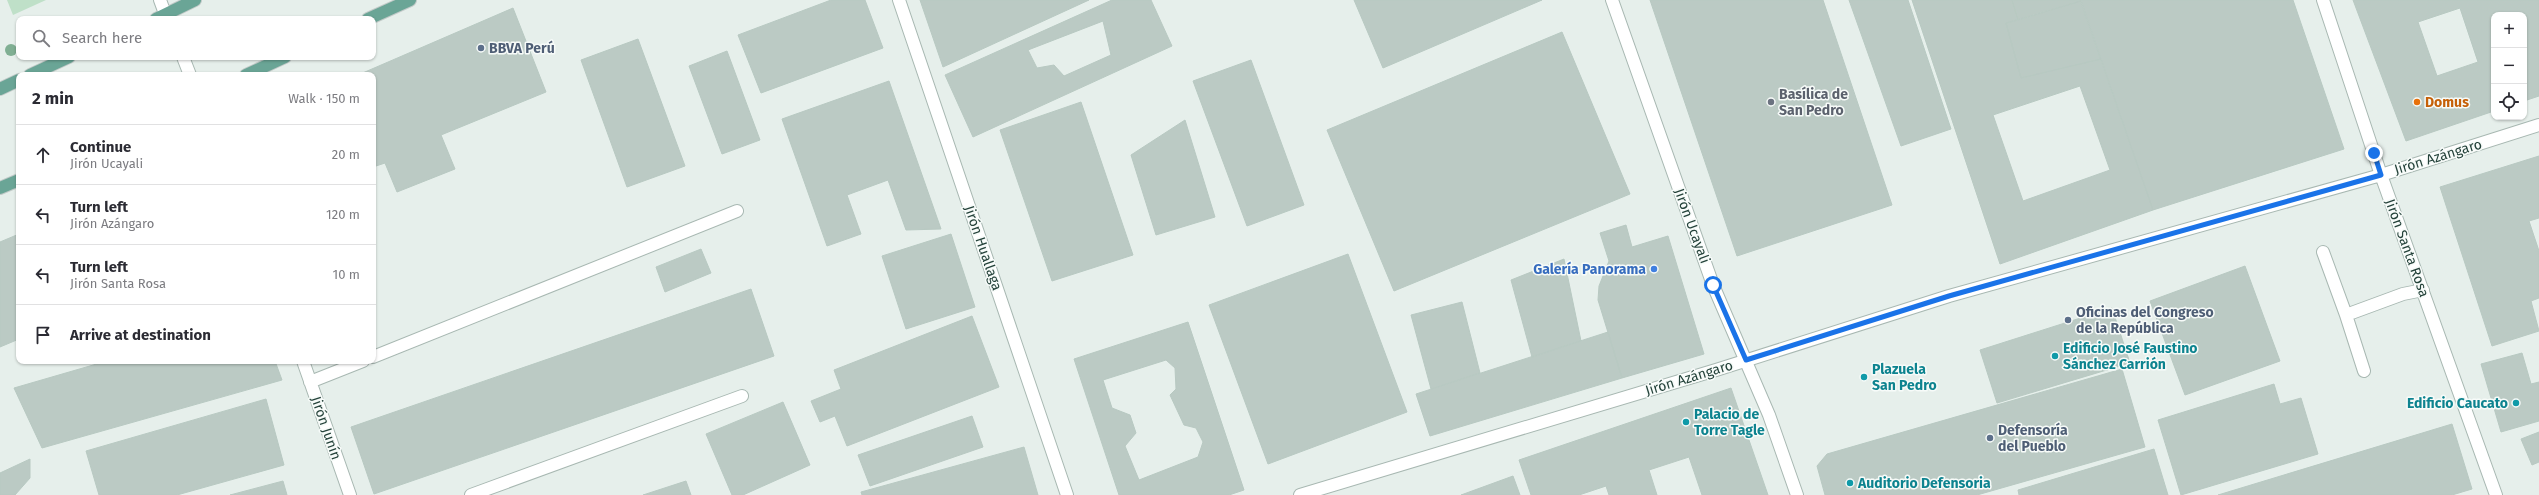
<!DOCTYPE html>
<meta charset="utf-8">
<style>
:root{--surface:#fff;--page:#f7f7f7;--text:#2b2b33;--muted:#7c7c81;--line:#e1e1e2}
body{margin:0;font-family:"Fira Sans",sans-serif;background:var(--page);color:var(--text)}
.controls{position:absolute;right:12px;top:12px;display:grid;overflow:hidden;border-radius:8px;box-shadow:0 1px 3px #0004}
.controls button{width:36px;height:36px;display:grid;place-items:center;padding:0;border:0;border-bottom:1px solid var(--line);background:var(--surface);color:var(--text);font:20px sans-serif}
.stop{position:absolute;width:12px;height:12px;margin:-9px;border:3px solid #1a73e8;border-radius:50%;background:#fff}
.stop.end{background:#1a73e8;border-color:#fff;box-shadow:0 1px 4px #0008}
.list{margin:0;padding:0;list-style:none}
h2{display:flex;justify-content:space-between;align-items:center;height:52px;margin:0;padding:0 16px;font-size:17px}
h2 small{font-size:13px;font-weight:400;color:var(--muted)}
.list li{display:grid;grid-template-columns:26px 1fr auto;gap:12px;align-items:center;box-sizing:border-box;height:60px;padding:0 16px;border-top:1px solid var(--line)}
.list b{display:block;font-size:15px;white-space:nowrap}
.list p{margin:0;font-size:13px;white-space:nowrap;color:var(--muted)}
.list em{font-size:13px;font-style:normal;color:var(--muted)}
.icon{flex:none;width:22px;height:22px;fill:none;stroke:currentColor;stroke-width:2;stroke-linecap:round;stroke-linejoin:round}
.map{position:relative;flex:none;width:2539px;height:495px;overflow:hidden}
.search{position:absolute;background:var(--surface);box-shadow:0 1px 3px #0004;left:16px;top:16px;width:360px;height:44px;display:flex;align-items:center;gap:10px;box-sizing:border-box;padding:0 14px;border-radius:8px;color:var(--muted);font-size:15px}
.panel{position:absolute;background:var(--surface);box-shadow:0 1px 3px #0004;left:16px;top:72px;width:360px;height:292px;border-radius:8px}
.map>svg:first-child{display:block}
</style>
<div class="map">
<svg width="2539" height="495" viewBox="0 0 2539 495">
<rect width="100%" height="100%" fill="#e6efeb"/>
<!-- green -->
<path fill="#bfe0c8" d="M7,0H46L13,15Z"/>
<!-- building -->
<path fill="#bbcac4" stroke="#b8c9c2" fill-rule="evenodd" d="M831,0H865L883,48L761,93L738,35Z
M920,0H1089L943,67Z
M1112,0H1151L1172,46L973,137L945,75ZM1103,21L1111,55L1064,76L1054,65L1037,68L1028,50Z
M1354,0H1542L1383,68Z
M1650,0H1823L1892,205L1737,256Z
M1849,0H1908L1951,129L1901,146Z
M1912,0H2012L2018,20L2006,23L2021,78L2101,59L2153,210L2000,264ZM2080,86L2110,170L2023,201L1993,115Z
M2012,0H2080L2081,1L2018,20Z
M2080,0H2293L2344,149L2153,210Z
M2353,0H2539V96L2524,101V15H2494V111L2406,141ZM2460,8L2478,62L2437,76L2418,22Z
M2081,1L2101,59L2021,78L2006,23Z
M513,8L546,92L441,135L455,169L397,192L385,163L373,167V75H358Z
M1562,32L1630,194L1394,291L1327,130Z
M638,39L685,166L627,187L581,60Z
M727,51L760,140L722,154L689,66Z
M1251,60L1304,205L1247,226L1193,81Z
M889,81L941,229L906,230L888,180L847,195L861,234L827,246L782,119Z
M1081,102L1133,255L1052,281L1000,130Z
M1185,120L1215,217L1156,235L1131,155Z
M2539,156V218L2529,221L2539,251V298L2531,301L2539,331L2492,346L2440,187Z
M1626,225L1632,247L1668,236L1704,354L1622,378L1598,300L1599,286L1609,261L1600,233Z
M19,234V339L0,347V242Z
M951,234L975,307L906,329L882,256Z
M701,249L711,273L665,292L656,267Z
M1348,254L1407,412L1268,464L1209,305Z
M1564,259L1581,341L1532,357L1511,280Z
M2245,266L2280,361L2185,395L2150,301Z
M751,289L774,356L374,494L351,427Z
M1462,302L1480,373L1431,389L1411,315Z
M2112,308L2130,363L1997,403L1980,350Z
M972,316L999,387L847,446L835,416L820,422L811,401L841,389L834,370Z
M1188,322L1244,490L1229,495H1119L1074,359ZM1166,360L1175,368L1176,389L1170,395L1184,425L1196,428L1203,442L1198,457L1139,480L1125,446L1136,433L1130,415L1112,408L1103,380Z
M1608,332L1622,378L1430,436L1416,394Z
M2522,353L2531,384L2539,382V421L2501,432L2481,364Z
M107,361H275L282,380L42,448L14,388Z
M2122,369L2145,447L1977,495H1825L1817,466L1827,454Z
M2274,384L2280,404L2301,398L2318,454L2181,495L2158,420Z
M1731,388L1768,495H1702L1689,457L1649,470L1657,495H1609L1606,486L1579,495H1531L1519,460Z
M266,399L284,465L177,495H99L86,451Z
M783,402L810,465L743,495H732L706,434Z
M972,416L983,447L870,486L858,455Z
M2452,424L2472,489L2452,495H2218Z
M2539,432V462L2532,465L2521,439Z
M1024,447L1038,495H862L861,492Z
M2154,449L2168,495H2019L2018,490Z
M30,459V478L15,495H0V473Z
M1513,476L1520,495H1461Z
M283,481L287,495H230Z
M686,481L691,495H643Z"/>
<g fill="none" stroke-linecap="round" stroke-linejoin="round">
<!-- minor casing -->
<g stroke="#a8b8b2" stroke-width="14">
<path id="minor" d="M160,0L167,19
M899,0L1067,495
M1612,0L1713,285L1769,415L1797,495
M2323,0L2381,175L2496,495
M183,57L190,75
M2323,252L2346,315
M373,357L737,211
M303,361L350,495
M2364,371L2346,315L2403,294L2423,290
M310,382L363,361
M471,495L742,396
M1300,495L1716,370L1949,296L2381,175L2539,125"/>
</g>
<!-- major casing -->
<g stroke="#c2cac8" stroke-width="14">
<path id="major" d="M156,19L195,0
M368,19L410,0
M30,75L69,57
M246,75L285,57
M0,89L19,80
M0,188L19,180"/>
</g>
<!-- minor -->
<use href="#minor" stroke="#fff" stroke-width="12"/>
<!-- major -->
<use href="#major" stroke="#6aa596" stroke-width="12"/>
</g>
<!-- trees -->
<circle fill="#80af93" cx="11" cy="50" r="6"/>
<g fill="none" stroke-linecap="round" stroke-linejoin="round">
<!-- route -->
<path stroke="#1a73e8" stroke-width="5" d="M1713,285L1746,360L1949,296L2381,175L2374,153"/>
</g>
<!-- markers -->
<g fill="#5c6f8a" stroke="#f7fbf9" stroke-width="1.5">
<circle cx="481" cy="48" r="4"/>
<circle cx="2068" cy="320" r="4"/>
<circle cx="1990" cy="438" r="4"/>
</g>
<circle fill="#6b7280" stroke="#f7fbf9" stroke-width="1.5" cx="1771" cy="102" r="4"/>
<circle fill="#e8710a" stroke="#f7fbf9" stroke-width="1.5" cx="2417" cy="102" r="4"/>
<circle fill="#3f7fe0" stroke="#f7fbf9" stroke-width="1.5" cx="1654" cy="269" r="4"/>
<g fill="#0f9aa8" stroke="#f7fbf9" stroke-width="1.5">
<circle cx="2055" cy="356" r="4"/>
<circle cx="1864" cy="377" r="4"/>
<circle cx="2516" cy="403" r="4"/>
<circle cx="1686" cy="422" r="4"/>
<circle cx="1850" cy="483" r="4"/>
</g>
<g text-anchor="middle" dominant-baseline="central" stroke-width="3" stroke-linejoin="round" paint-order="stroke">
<!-- service labels -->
<g font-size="14" font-weight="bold" fill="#4e5e75" stroke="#f7fbf9" text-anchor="start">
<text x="489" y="48">BBVA Perú</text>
<text x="2076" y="312">Oficinas del Congreso<tspan x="2076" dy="16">de la República</tspan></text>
<text x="1998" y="430">Defensoría<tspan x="1998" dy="16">del Pueblo</tspan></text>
</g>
<!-- worship labels -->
<g font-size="14" font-weight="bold" fill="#5b616d" stroke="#f7fbf9" text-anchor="start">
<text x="1779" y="94">Basílica de<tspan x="1779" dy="16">San Pedro</tspan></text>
</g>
<!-- food labels -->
<g font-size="14" font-weight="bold" fill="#c56008" stroke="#f7fbf9" text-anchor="start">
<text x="2425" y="102">Domus</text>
</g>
<!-- street labels -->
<g font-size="14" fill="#24423a" stroke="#f7fbf9">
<text transform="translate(2438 157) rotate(-17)">Jirón Azángaro</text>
<text transform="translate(1692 226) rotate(70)">Jirón Ucayali</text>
<text transform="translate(983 248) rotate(71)">Jirón Huallaga</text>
<text transform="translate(2407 248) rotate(70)">Jirón Santa Rosa</text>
<text transform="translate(1689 378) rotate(-17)">Jirón Azángaro</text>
<text transform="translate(326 428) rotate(71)">Jirón Junín</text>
</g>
<!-- shop labels -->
<g font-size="14" font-weight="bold" fill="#366cbe" stroke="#f7fbf9" text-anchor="end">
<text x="1646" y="269">Galería Panorama</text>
</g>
<!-- culture labels -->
<g font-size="14" font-weight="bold" fill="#0d838f" stroke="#f7fbf9" text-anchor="start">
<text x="2063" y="348">Edificio José Faustino<tspan x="2063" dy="16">Sánchez Carrión</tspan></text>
<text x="1872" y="369">Plazuela<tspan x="1872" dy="16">San Pedro</tspan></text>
<text x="2508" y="403" text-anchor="end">Edificio Caucato</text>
<text x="1694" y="414">Palacio de<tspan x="1694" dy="16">Torre Tagle</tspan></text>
<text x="1858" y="483">Auditorio Defensoria</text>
</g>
</g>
</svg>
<div class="controls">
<button>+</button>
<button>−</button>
<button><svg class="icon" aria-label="locate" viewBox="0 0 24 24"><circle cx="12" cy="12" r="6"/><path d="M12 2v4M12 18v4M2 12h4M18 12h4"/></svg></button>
</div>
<div class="stop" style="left:1713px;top:285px"></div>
<div class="stop end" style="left:2374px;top:153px"></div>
<div class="search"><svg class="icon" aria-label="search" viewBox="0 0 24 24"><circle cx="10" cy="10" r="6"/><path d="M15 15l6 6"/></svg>Search here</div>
<section class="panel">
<h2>2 min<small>Walk · 150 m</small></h2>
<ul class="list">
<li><svg class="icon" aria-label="ahead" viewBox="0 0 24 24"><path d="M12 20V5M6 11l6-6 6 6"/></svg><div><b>Continue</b><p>Jirón Ucayali</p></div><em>20 m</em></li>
<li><svg class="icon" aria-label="left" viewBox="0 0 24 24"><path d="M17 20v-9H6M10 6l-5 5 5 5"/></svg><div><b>Turn left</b><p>Jirón Azángaro</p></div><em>120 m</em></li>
<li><svg class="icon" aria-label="left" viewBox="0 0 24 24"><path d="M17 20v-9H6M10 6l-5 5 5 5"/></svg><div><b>Turn left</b><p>Jirón Santa Rosa</p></div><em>10 m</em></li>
<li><svg class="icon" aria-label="arrive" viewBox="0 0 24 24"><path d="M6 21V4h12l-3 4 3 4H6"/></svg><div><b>Arrive at destination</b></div></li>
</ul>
</section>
</div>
